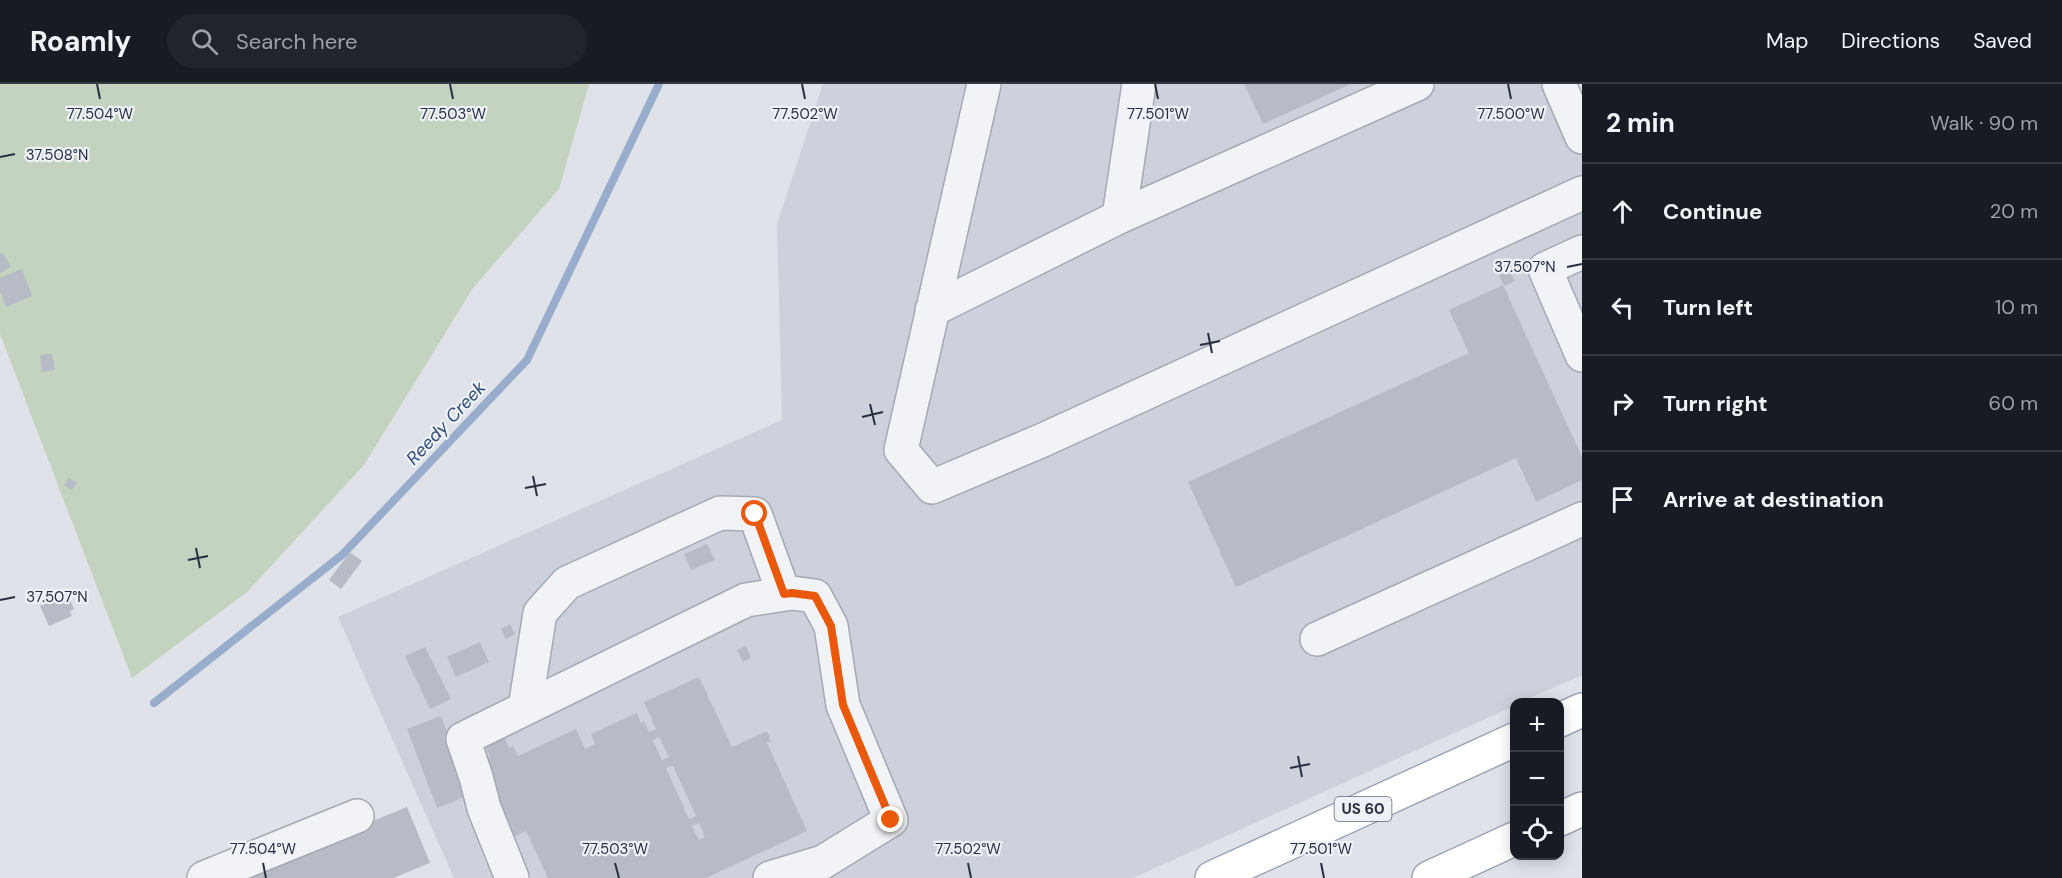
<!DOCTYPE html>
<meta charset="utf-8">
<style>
:root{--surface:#171b24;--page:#20242c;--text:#f1f3f6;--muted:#9ea1a6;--line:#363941}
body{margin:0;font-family:"DM Sans",sans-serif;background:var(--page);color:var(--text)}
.controls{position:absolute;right:18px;bottom:18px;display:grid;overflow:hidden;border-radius:12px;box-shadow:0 3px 15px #0003}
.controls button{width:54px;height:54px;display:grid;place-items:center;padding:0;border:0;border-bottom:2px solid var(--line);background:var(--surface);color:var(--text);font:30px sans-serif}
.stop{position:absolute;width:18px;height:18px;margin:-14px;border:4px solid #ea580c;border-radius:50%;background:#fff}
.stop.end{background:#ea580c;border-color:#fff;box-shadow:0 2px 6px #0008}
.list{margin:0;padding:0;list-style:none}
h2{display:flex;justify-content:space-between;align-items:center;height:78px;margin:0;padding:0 24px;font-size:26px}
h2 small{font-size:20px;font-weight:400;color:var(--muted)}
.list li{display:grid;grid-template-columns:39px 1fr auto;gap:18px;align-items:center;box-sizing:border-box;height:96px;padding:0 24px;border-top:2px solid var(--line)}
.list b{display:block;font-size:22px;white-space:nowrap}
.list em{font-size:20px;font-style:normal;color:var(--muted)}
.icon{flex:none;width:33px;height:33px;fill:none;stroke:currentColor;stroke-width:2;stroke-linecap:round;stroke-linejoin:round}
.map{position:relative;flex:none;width:1582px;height:794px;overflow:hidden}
header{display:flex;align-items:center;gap:36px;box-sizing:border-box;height:84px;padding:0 30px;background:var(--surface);border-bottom:2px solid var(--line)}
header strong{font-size:28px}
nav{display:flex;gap:33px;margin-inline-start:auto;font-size:21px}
.search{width:420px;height:54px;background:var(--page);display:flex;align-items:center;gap:15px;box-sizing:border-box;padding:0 21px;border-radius:33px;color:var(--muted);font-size:22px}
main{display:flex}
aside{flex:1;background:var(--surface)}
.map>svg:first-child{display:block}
</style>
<header>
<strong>Roamly</strong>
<div class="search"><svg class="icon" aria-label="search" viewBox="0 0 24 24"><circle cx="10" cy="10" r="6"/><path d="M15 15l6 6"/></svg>Search here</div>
<nav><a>Map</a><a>Directions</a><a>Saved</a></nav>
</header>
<main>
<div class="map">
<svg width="1582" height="794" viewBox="0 0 1582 794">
<rect width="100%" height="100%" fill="#dfe2e9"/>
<!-- built -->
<path fill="#cdd1db" d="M823,0H1577L1582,12V591L1521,618H1514V622L1133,794H454L338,533L782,336L777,140Z"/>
<!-- green -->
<path fill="#c3d3bf" d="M0,0H589L559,105L473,204L364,381L247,508L132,594L0,250Z"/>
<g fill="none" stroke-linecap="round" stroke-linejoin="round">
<!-- stream -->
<path stroke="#97adcb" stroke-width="8" d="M154,619L342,471L527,276L659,0"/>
</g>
<!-- building -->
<path fill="#b6bbc6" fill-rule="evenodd" d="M1244,0H1351L1263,40Z
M3,169L11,183L0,189V170Z
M22,185L32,212L6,223L0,207V194Z
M1509,185L1515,197L1504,202L1498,189Z
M1503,201L1582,373V396L1536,418L1516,374L1236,503L1188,398L1469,269L1449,226Z
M52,270L55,286L42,288L40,271Z
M69,394L77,399L72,406L64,401Z
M707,460L715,476L691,486L684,470Z
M350,468L362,477L341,505L329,496Z
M68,511L74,525L70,527L72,532L49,542L40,522Z
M510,540L515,550L506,555L501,545Z
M480,558L489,578L456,593L447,573Z
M746,562L751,574L743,578L737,566Z
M425,563L451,615L430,625L405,572Z
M699,593L732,663L767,647L771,657L767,659L807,747L706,794H548L526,747L511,754L476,679L490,673L485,663L505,654L509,664L513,662L518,672L576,645L585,665L595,660L591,650L637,629L641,639L644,637L649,648L656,645L644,618ZM659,653L669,673L662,676L653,656ZM673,682L696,732L689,735L666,684ZM699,739L705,753L699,756L692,742Z
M441,632L472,710L437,724L407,645Z
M407,723L430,779L393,794H234Z"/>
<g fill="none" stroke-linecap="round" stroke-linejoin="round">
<!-- minor casing -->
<g stroke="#a4a9b3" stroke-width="36">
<path id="minor" d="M984,0L901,366L932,403L1043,356L1582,109
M1559,0L1582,53
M1119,133L1417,0
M1582,168L1545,185L1582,271
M932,226L1119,133L1139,0
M1317,555L1582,435
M525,624L540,529L567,499L720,429L755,430L784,510
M204,794L357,732
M512,794L484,724L476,693L463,655L746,516L792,509L815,512L831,542L843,621L891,736L823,778L770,794"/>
</g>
<!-- major casing -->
<g stroke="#9da5b5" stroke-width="36">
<path id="major" d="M1560,636L1582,626
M1560,735L1582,725
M1212,794L1514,656
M1429,794L1514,755"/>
</g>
<!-- minor -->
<use href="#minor" stroke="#f2f3f7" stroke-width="33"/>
<!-- major -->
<use href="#major" stroke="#fff" stroke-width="33"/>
</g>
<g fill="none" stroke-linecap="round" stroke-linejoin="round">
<!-- route -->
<path stroke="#ea580c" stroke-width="8" d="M755,430L784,510L792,509L815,512L831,542L843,621L891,736"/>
</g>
<!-- ticks -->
<path fill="none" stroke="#272f41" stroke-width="2" d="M97,0L100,15M450,0L453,15M802,0L805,15M1155,0L1158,15M1508,0L1511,15M0,73L15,70M1567,183L1582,180M1208,249L1212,269M1200,261L1220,257M870,320L875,341M862,333L883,328M533,392L537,412M525,404L546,400M196,464L200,484M188,476L208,472M0,516L15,513M1298,672L1302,693M1290,684L1310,680M263,779L266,794M615,779L619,794M968,779L971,794M1321,779L1324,794"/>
<g text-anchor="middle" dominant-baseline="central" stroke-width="4.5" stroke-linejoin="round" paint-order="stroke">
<!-- shield labels -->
<rect fill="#eef1f6" stroke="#636977" stroke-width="1.5" x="1334.5" y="713" width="57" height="24" rx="4.5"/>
<g font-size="15" font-weight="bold" fill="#272f41">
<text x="1363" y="725">US 60</text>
</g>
<!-- water labels -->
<g font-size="18" font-style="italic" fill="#2e4b77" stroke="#eef1f6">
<text transform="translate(446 339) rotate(-47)">Reedy Creek</text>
</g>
</g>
<g font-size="15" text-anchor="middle" fill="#272f41" stroke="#eef1f6" stroke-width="4.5" stroke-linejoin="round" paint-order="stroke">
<text x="100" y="35">77.504°W</text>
<text x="453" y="35">77.503°W</text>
<text x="805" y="35">77.502°W</text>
<text x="1158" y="35">77.501°W</text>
<text x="1511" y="35">77.500°W</text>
<text x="57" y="76">37.508°N</text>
<text x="1525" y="188">37.507°N</text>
<text x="57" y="518">37.507°N</text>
<text x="263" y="770">77.504°W</text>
<text x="615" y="770">77.503°W</text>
<text x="968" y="770">77.502°W</text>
<text x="1321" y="770">77.501°W</text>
</g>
</svg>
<div class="controls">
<button>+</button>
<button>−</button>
<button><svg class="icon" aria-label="locate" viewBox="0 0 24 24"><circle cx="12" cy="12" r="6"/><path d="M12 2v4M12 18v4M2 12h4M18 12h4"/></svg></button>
</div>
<div class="stop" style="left:755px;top:430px"></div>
<div class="stop end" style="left:891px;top:736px"></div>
</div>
<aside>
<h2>2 min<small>Walk · 90 m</small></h2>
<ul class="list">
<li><svg class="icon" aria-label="ahead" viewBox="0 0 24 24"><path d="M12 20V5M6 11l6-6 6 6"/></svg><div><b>Continue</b></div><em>20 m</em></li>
<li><svg class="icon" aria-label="left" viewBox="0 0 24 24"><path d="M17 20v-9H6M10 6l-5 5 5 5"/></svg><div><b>Turn left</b></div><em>10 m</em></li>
<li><svg class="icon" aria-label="right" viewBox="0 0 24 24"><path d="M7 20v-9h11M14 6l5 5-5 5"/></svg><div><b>Turn right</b></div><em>60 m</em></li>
<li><svg class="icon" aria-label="arrive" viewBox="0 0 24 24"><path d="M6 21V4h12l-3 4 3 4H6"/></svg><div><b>Arrive at destination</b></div></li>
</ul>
</aside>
</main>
